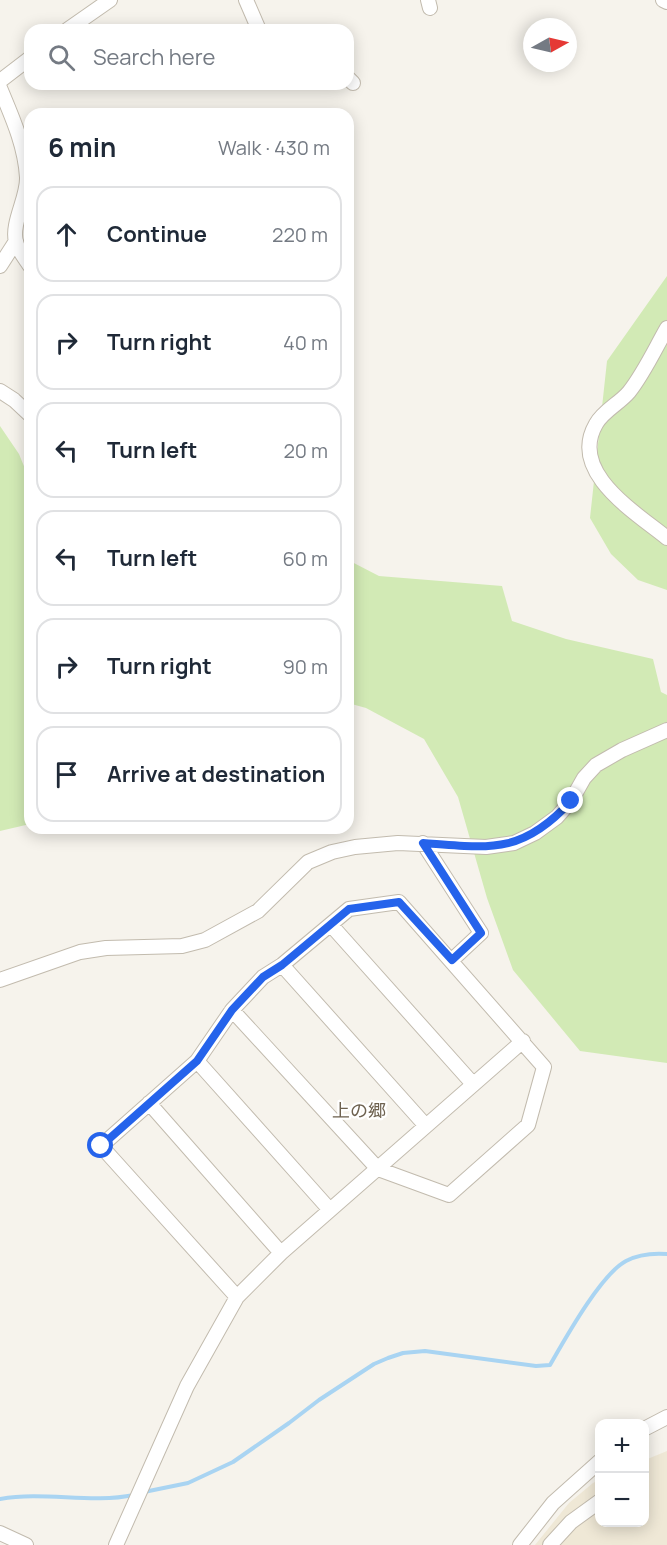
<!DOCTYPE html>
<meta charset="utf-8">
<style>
:root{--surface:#fff;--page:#f6f6f7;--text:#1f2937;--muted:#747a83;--line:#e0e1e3}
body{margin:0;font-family:Manrope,"Noto Sans JP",sans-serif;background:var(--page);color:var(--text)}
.controls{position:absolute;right:18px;bottom:18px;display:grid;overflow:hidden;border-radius:12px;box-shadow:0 3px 15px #0003}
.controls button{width:54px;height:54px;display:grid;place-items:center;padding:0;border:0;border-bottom:2px solid var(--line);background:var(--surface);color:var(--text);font:30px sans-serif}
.compass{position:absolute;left:523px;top:18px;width:54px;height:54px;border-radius:50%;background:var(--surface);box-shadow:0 3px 15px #0003;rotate:82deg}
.stop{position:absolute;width:18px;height:18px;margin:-14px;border:4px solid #2563eb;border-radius:50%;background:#fff}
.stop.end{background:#2563eb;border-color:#fff;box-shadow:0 2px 6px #0008}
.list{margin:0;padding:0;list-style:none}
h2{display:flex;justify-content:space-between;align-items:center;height:78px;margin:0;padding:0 24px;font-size:26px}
h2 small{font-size:20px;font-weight:400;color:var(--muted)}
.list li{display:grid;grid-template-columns:39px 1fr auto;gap:18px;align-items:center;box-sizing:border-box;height:96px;margin:0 12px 12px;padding:0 12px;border:2px solid var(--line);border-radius:18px}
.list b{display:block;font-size:22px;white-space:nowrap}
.list em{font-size:20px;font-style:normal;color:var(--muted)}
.icon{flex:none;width:33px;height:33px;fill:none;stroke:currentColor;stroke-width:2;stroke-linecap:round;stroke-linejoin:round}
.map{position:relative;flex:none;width:667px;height:1545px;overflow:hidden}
.search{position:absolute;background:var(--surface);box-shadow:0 3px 15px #0003;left:24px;top:24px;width:330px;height:66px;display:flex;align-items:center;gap:15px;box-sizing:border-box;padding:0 21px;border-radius:18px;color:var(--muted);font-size:22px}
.panel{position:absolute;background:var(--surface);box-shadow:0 3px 15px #0003;left:24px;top:108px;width:330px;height:726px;border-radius:18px}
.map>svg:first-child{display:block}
</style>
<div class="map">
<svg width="667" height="1545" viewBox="0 0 667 1545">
<rect width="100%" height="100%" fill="#f6f3ec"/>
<!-- education -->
<path fill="#efe8d6" d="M667,1451V1545H535L569,1503L593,1483L599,1480L600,1522H644L645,1460Z"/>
<!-- green -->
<path fill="#d2eab5" d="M667,276V590L638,580L611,554L590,518L607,361Z
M0,426L19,454L30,481V824L0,831Z
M348,560L379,576L502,586L512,621L566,639L653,659L661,692L667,695V1063L580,1051L513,970L487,898L458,797L424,739L366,708L348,703Z"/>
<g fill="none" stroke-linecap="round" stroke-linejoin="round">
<!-- stream -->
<path stroke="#a9d4f2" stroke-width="4" d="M144,1492L188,1483L233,1462L289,1423L319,1400L374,1364L388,1358L403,1353L425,1351L536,1366L550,1365C565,1339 601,1274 626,1261C639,1254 653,1253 667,1254
M0,1499C45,1491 90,1504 134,1495"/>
<!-- minor casing -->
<g stroke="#c2bbae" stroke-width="16">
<path id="minor" d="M246,0L259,30
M428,0L430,8
M663,0L667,2
M67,30L110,0
M348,78L353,83
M0,81L30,58
M0,88C12,117 25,145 27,177C28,197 11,223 16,242C18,250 25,258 30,266
M0,266L16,241
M667,328C655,349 644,373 629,392C620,403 603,411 596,424C568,472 635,512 667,538
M0,391L14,400L30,415
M423,843L481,933L452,960
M331,925L473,1084
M282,965L426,1126
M0,980L80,952L106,948L182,946L205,940L258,911L308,862L332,852L355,847L398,843L486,847L514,843L535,833L557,817L571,801L584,778L596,765L622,750L667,730
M232,1010L378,1169L449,1195L528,1125L544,1067L399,902L349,909L282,965L263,977L232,1010L197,1061L101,1146L237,1297
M197,1061L330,1210
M149,1103L281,1253
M644,1429L667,1417
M0,1533L26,1545
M116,1545L187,1386L237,1297L281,1253L523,1041
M520,1545L553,1503L600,1461
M550,1545L571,1522L600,1501"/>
</g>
<!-- minor -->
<use href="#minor" stroke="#fff" stroke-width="14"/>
</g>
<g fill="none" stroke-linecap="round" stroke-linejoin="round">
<!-- route -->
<path stroke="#2563eb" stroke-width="8" d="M101,1146L197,1061L232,1010L263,977L282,965L349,909L399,902L452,960L481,933L423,843C489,848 522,855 571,801"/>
</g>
<g text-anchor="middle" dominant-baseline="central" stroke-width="4.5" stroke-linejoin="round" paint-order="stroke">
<!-- quarter labels -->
<g font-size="18" fill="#6e6250" stroke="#fff">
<text x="359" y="1110">上の郷</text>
</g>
</g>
</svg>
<div class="controls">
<button>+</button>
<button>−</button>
</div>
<svg class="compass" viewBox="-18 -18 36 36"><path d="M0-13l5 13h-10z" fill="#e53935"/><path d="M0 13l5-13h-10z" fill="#747a83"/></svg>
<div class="stop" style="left:101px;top:1146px"></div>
<div class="stop end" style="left:571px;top:801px"></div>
<div class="search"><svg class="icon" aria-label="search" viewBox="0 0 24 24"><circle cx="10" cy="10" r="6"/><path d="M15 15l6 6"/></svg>Search here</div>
<section class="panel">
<h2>6 min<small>Walk · 430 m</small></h2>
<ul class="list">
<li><svg class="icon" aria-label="ahead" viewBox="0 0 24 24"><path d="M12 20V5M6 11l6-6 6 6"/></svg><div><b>Continue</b></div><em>220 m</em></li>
<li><svg class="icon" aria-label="right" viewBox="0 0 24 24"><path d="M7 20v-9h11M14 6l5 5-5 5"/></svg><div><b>Turn right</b></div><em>40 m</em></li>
<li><svg class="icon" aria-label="left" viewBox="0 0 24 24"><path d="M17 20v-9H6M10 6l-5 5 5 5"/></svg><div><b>Turn left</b></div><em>20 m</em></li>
<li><svg class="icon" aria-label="left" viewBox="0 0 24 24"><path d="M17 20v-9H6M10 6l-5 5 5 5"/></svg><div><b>Turn left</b></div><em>60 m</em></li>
<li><svg class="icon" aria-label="right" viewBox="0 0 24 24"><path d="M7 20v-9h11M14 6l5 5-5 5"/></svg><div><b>Turn right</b></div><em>90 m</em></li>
<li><svg class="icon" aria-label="arrive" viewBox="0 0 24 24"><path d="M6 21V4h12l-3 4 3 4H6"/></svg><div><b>Arrive at destination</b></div></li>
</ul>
</section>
</div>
